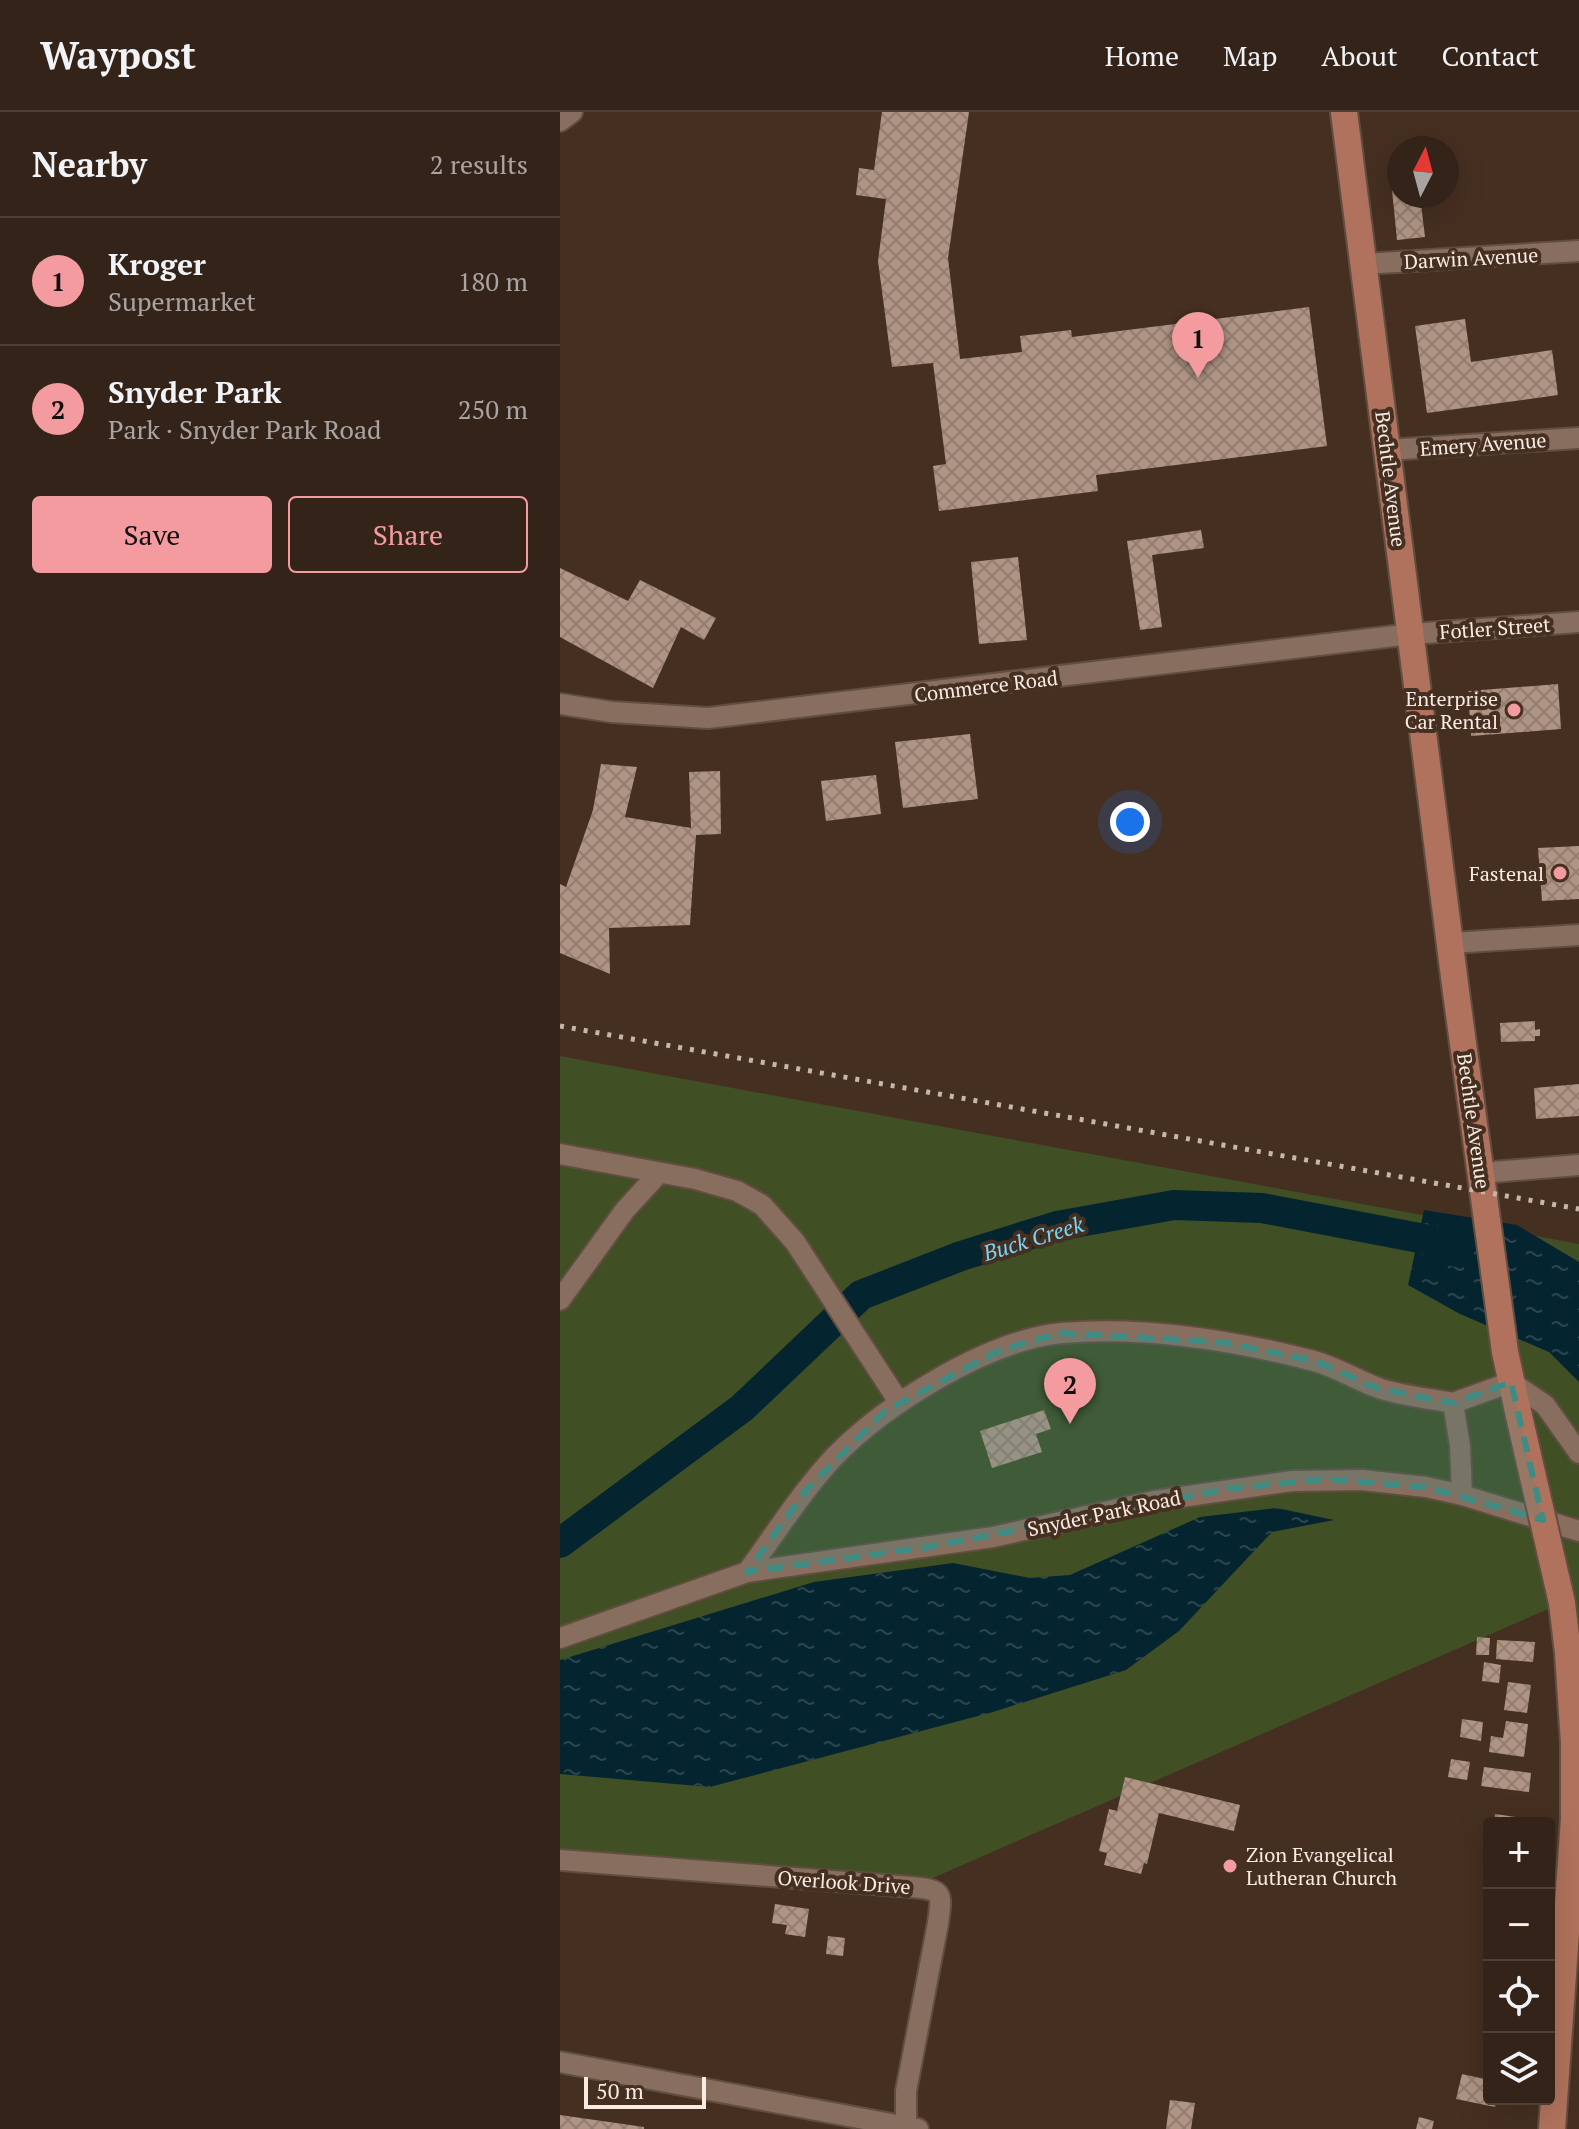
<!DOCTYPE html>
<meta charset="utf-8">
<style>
:root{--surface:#342319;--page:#3c2b22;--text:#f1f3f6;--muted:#a9a4a2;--line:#4e4038;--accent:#f49b9f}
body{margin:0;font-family:"PT Serif",serif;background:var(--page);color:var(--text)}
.controls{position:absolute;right:24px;bottom:24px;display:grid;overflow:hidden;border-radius:8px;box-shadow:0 8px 32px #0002}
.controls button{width:72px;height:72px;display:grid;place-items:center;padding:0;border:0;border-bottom:2px solid var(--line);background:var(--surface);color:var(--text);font:40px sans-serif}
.compass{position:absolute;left:827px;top:24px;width:72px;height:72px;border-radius:50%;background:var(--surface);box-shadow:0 8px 32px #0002;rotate:6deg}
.scale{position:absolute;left:24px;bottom:20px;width:122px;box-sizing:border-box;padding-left:8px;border:4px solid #faebe2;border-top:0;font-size:22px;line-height:28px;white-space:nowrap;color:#faebe2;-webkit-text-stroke:6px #452f21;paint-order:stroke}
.you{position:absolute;left:570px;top:710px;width:28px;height:28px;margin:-20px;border:6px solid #fff;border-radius:50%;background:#1a73e8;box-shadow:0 0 0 12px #1a73e833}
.badge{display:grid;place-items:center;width:52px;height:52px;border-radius:50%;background:var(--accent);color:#111;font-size:26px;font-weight:700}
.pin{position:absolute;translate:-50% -66px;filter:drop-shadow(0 2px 4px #0008)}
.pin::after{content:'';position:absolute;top:42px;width:28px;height:24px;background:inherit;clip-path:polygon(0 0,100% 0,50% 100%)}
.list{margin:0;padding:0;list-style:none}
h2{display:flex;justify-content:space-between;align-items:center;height:104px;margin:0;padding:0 32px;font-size:34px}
h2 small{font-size:26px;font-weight:400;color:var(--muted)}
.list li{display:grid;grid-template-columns:52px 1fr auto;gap:24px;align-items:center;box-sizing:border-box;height:128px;padding:0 32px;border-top:2px solid var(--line)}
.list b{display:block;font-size:30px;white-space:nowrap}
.list p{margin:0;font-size:26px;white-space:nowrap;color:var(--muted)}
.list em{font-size:26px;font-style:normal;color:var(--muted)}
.actions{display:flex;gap:16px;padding:24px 32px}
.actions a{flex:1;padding:18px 0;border:2px solid var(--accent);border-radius:8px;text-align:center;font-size:28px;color:var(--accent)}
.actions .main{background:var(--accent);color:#111}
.icon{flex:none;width:44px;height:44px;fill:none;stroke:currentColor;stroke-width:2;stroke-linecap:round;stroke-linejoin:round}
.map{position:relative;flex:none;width:1019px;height:2017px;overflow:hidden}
header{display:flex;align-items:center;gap:48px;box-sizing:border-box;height:112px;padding:0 40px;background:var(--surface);border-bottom:2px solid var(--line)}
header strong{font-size:38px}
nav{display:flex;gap:44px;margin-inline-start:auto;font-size:28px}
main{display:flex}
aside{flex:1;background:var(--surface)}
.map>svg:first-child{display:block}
</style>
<header>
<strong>Waypost</strong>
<nav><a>Home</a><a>Map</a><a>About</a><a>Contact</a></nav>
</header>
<main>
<aside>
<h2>Nearby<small>2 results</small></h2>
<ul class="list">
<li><span class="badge">1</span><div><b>Kroger</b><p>Supermarket</p></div><em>180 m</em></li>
<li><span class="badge">2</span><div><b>Snyder Park</b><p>Park · Snyder Park Road</p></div><em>250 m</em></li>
</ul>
<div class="actions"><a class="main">Save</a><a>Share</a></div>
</aside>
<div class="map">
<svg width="1019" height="2017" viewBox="0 0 1019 2017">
<defs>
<pattern id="water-ripples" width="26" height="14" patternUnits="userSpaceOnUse" patternTransform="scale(2)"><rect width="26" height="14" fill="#042530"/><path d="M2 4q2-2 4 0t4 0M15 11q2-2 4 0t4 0" fill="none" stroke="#2a454e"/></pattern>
<pattern id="building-cross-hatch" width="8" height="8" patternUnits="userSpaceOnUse" patternTransform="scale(2)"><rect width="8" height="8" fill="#af9483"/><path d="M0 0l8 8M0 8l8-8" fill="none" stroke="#917d70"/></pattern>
</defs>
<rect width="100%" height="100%" fill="#452f21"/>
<!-- green -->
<path fill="#404f24" d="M0,944L1019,1132V1504L1002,1491L352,1775L0,1746Z"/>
<!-- water -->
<path fill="url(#water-ripples)" d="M864,1098L957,1113L1019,1150V1270L989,1240L900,1202L848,1173Z
M717,1396L774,1408L712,1420L619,1519L566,1558L433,1600L150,1675L0,1662V1548L254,1470L393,1451L470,1466L510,1463L640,1405Z"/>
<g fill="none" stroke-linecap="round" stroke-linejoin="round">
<!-- river -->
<path stroke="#042530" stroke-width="30" d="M0,1431L182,1296L301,1183L401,1144L497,1114L614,1093L702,1096L875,1129L896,1140"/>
</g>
<!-- building -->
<path fill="url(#building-cross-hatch)" d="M322,0H409L388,146L400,247L462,240L460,224L511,218L512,225L749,195L767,334L536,363L538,379L379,399L373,354L386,352L373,251L332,255L318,149L326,87L296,83L299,56L314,58Z
M839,77V84H860L865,125L837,128L832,78Z
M905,207L911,250L992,238L998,283L867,301L855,214Z
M641,418L644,436L592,443L602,515L580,518L567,429Z
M458,445L467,528L419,532L411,450Z
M0,456L68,489L80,468L156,506L144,528L121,515L93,576L0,525Z
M998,572L1001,617L911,624L908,579Z
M410,622L418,687L343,696L335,630Z
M41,652L77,655L65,705L131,716L129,660L160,659L161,722L136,723L130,813L49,816L50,862L0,841V772L6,775L33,698Z
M316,663L321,702L266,709L261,669Z
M1019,734V787L982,789L978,736Z
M975,909V918L980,917V924H975V929L941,930L940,911Z
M1019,972V1004L976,1007L974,976Z
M484,1298L491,1317L476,1322L482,1340L432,1356L420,1319Z
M917,1525L930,1526L929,1543H916Z
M937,1528L975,1530L973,1550L936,1547Z
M924,1550L941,1553L939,1571L922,1569Z
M948,1570L971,1573L967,1601L944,1598Z
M902,1607L923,1610L921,1629L900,1625Z
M946,1609L968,1612L964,1645L929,1640L931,1624L943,1626Z
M891,1647L910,1650L907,1668L888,1665Z
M924,1655L971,1661L969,1680L921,1674Z
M565,1665L680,1693L674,1719L599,1701L587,1752L584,1751L581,1762L544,1753L547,1741L539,1739L549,1697L557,1699Z
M935,1702L963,1706L962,1711H934Z
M215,1792L249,1797L245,1825L225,1822L227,1813L212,1811Z
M268,1824L285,1826L283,1844L266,1842Z
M902,1962L929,1968V1987H937L935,1995L896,1987Z
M610,1988L635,1991L631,2017H606Z
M0,2003L84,2015V2017H0Z
M859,2005L874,2009L872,2017H856Z"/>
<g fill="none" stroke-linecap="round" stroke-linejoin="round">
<!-- minor casing -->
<g stroke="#614e41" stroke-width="24">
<path id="minor" d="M0,9L12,0
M803,152L1019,139
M827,338L1019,326
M0,592L52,600L148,606L851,522L1019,510
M891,831L1019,823
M0,1042L135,1067L177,1079L202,1093L235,1130L339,1290
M921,1061L1019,1053
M0,1188L65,1098L99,1061
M893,1291L951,1270L985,1293L1019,1341
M187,1460C216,1421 242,1379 275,1344C326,1292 428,1228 502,1221C583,1214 676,1229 754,1249C776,1255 795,1267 816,1275C840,1284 868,1286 893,1291L900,1334L902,1383
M0,1526L187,1460L433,1425L594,1389L732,1369L802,1368L866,1375L902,1383L1019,1419
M0,1748L352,1775C384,1778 382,1781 378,1811L346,1979V2015
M0,1950L358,2017"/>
</g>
<!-- major casing -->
<g stroke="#614e41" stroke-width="30">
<path id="major" d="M784,0L896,880L945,1240L959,1304
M992,2017L1014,1707V1631L1008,1541L1002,1491"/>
</g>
<!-- minor -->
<use href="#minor" stroke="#876e5e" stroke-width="20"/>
<!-- major -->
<use href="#major" stroke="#b0725c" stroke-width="26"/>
<!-- rail -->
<path stroke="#c7b6ab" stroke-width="5" stroke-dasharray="4 8" stroke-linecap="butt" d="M0,914L1019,1097"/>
<!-- major-bridge casing -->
<g stroke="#614e41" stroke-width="30" stroke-linecap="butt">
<path id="major-bridge" d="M959,1304L1002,1491"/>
</g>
<!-- major-bridge -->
<use href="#major-bridge" stroke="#b0725c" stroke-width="26"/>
</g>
<!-- marked area -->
<path fill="#3e8d85" fill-opacity="0.2" stroke="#3e8d85" stroke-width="6" stroke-dasharray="16 10" stroke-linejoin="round" d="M500,1221L662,1230L756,1249L817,1276L893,1291L951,1270L983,1408L866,1375L766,1367L668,1377L369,1435L187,1460L247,1377L325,1299L440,1238Z"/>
<!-- markers -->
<g fill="#f49b9f" stroke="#452f21" stroke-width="3">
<circle cx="954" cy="598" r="8"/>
<circle cx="1000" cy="761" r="8"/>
<circle cx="670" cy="1754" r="8"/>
</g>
<g text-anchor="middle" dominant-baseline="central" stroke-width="8" stroke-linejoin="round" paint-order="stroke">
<!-- street labels -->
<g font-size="20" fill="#faebe2" stroke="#452f21">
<text transform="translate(911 146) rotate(-3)">Darwin Avenue</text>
<text transform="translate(923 332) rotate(-4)">Emery Avenue</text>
<text transform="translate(831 367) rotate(83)">Bechtle Avenue</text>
<text transform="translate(935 516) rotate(-4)">Fotler Street</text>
<text transform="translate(426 574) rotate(-7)">Commerce Road</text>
<text transform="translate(914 1009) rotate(82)">Bechtle Avenue</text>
<text transform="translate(544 1401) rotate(-12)">Snyder Park Road</text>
<text transform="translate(284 1770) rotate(4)">Overlook Drive</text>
</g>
<!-- poi labels -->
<g font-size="20" fill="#faebe2" stroke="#452f21" text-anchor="end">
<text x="938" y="586">Enterprise<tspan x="938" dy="23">Car Rental</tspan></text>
<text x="984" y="761">Fastenal</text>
<text x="686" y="1742" text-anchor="start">Zion Evangelical<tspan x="686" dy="23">Lutheran Church</tspan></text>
</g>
<!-- water labels -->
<g font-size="22" font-style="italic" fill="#77d4f9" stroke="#452f21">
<text transform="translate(473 1126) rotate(-17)">Buck Creek</text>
</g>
</g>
</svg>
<div class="controls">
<button>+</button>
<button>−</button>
<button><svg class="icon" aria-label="locate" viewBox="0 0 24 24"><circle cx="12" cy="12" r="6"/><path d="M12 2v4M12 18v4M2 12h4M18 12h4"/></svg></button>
<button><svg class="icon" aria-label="layers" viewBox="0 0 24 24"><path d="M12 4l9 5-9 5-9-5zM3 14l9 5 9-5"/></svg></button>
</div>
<svg class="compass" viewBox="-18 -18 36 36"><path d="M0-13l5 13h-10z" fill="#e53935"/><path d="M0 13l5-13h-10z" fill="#a9a4a2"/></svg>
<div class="scale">50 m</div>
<div class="you"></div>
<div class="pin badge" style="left:638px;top:266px">1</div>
<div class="pin badge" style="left:510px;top:1312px">2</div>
</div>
</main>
